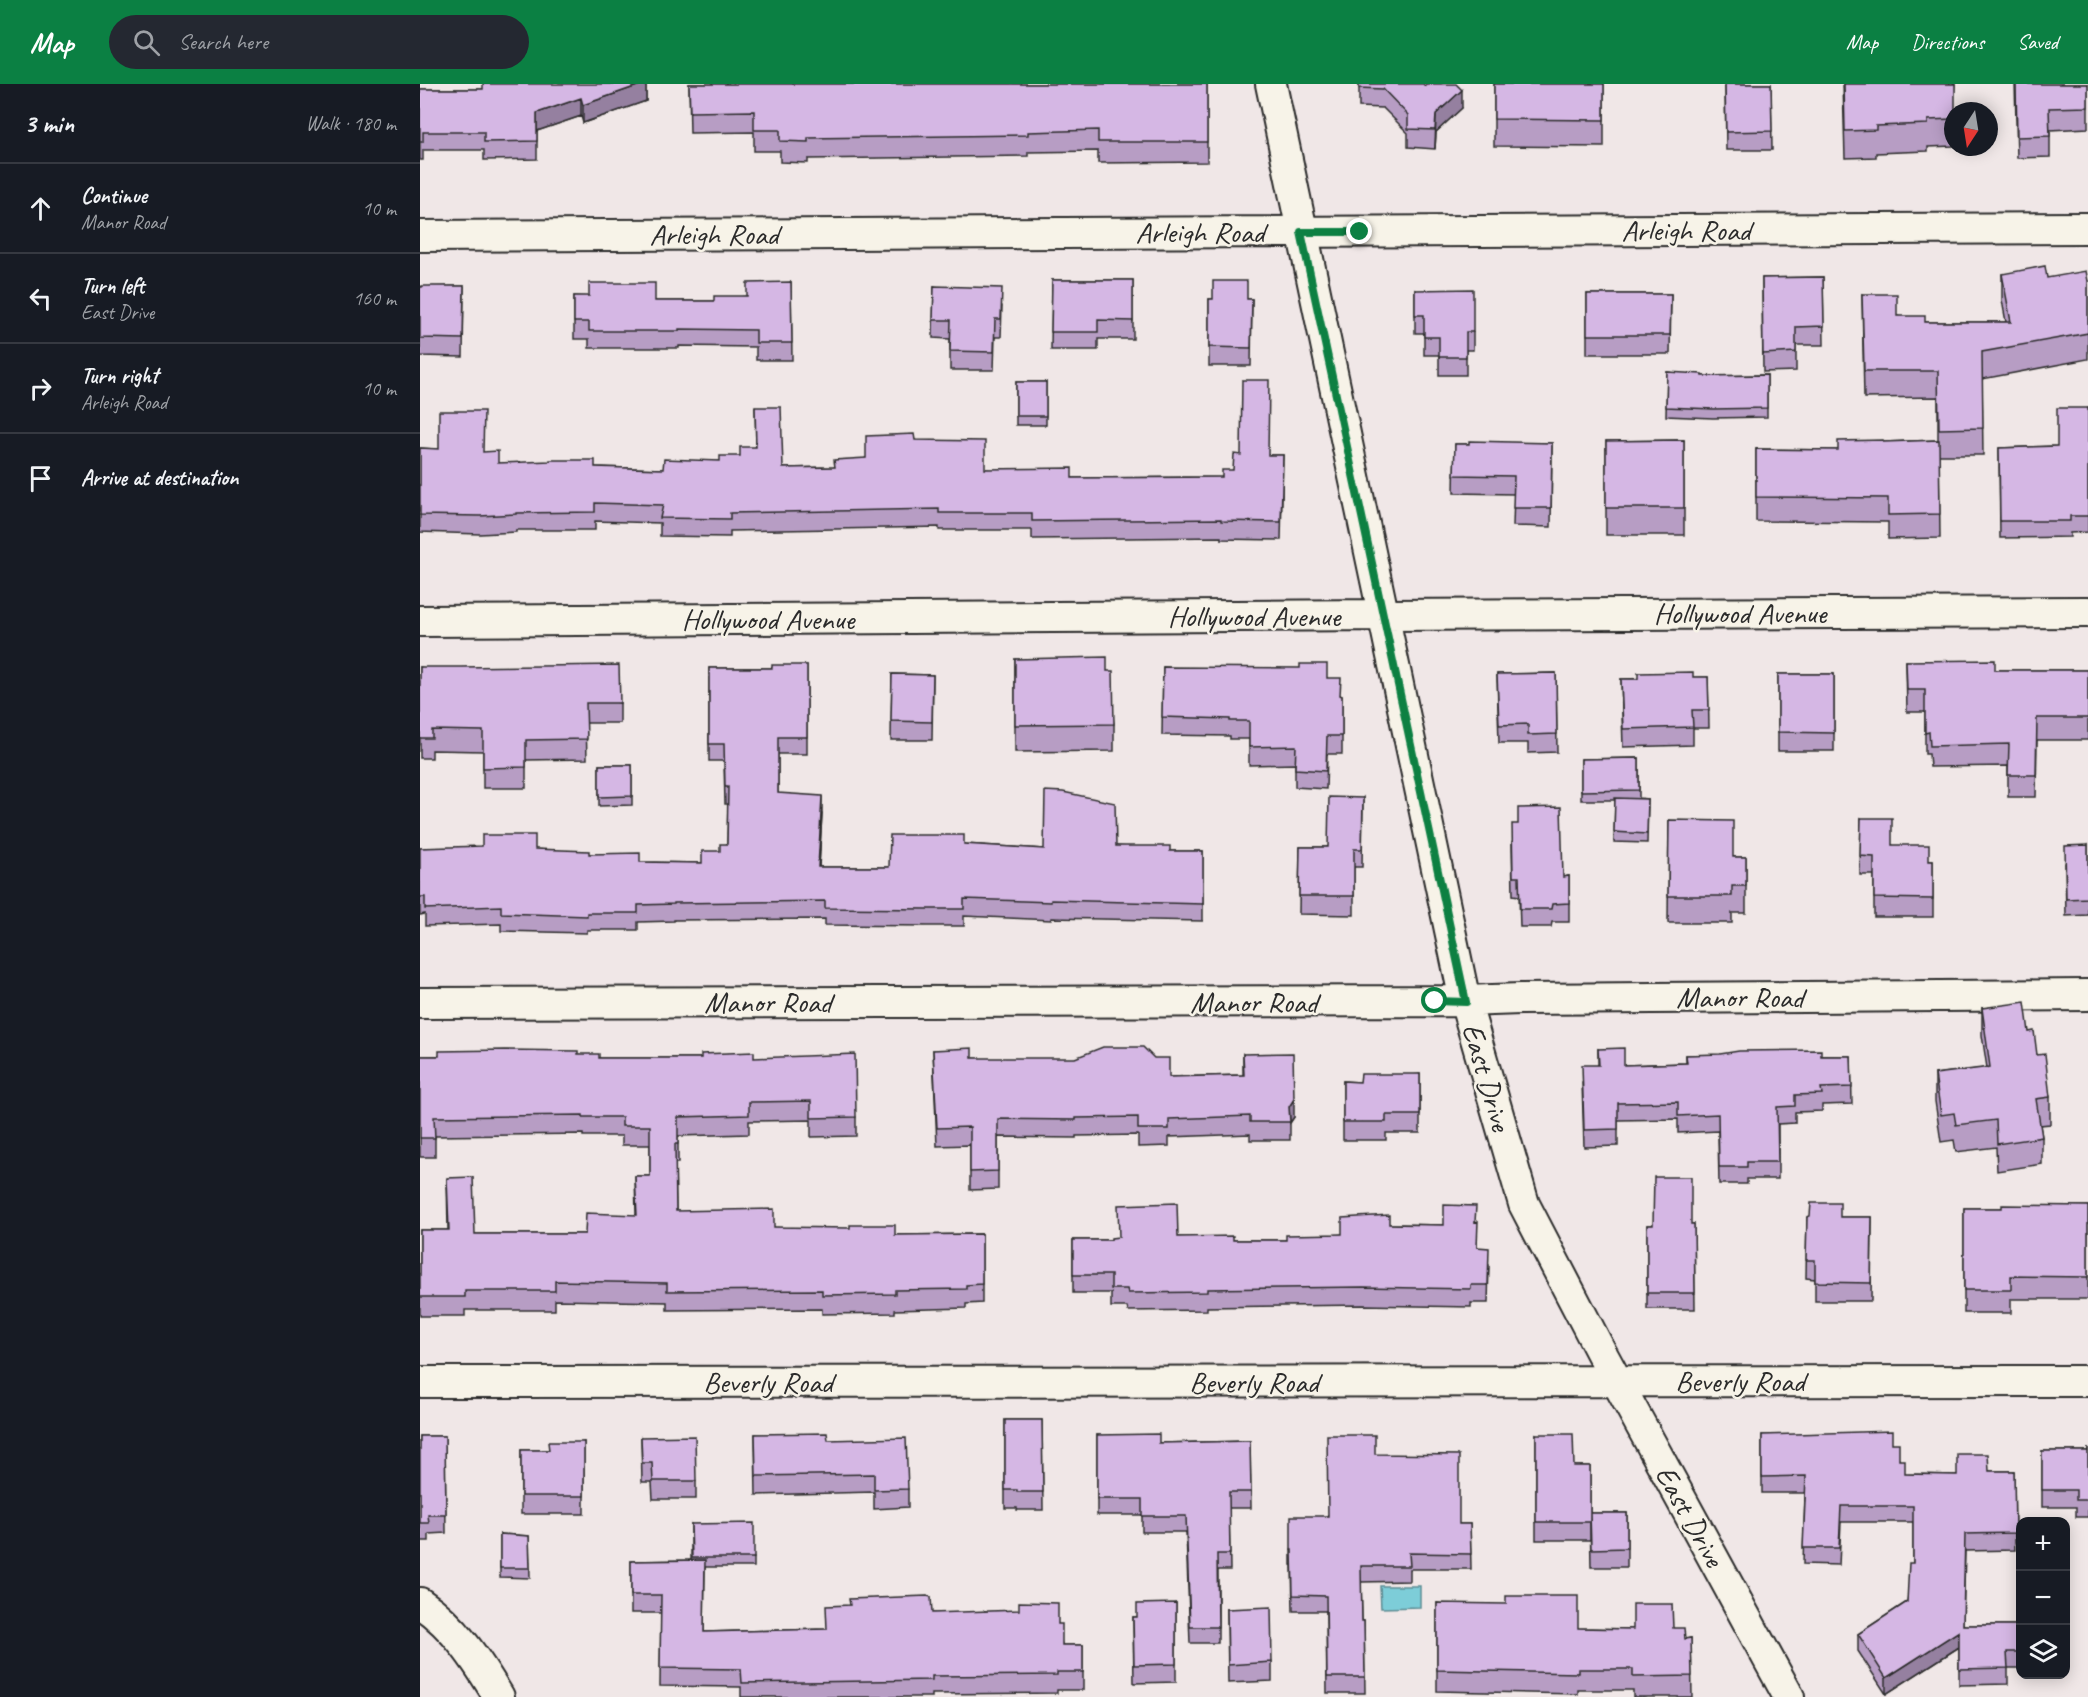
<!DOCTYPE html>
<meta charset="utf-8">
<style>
:root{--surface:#171b24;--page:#242831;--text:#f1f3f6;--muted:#9ea1a6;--line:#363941;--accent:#0b8043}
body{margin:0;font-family:Caveat,sans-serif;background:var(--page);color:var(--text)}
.controls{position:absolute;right:18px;bottom:18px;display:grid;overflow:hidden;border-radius:12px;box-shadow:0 3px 15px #0003}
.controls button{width:54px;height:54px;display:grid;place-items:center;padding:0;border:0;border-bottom:2px solid var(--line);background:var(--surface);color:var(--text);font:30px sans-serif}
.compass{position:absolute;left:1524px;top:18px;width:54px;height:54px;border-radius:50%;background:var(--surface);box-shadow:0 3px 15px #0003;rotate:192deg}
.stop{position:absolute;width:18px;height:18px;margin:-14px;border:4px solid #0b8043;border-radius:50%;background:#fff}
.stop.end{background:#0b8043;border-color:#fff;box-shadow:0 2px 6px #0008}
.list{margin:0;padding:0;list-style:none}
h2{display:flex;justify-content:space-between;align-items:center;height:78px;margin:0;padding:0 24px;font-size:26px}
h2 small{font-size:20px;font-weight:400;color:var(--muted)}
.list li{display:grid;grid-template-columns:39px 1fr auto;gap:18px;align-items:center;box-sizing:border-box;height:90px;padding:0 24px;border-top:2px solid var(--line)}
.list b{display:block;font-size:22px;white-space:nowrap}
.list p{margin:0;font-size:20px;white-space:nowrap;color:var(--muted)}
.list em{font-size:20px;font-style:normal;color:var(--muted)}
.icon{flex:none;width:33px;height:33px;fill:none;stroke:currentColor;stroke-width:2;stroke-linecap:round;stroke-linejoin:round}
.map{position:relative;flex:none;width:1668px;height:1613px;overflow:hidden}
header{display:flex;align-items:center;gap:36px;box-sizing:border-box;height:84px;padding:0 30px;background:var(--accent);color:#fff}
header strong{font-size:28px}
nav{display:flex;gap:33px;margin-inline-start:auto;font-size:21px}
.search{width:420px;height:54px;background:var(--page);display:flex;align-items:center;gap:15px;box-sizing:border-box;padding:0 21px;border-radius:33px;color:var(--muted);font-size:22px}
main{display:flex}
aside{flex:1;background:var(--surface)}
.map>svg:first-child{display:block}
</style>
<header>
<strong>Map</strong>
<div class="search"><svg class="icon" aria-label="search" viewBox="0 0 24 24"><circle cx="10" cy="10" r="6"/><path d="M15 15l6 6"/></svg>Search here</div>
<nav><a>Map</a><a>Directions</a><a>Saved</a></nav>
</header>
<main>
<aside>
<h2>3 min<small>Walk · 180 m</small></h2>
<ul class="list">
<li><svg class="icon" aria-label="ahead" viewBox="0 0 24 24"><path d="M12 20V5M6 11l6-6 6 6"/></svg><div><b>Continue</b><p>Manor Road</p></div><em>10 m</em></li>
<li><svg class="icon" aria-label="left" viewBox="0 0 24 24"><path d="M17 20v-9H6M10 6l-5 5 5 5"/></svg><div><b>Turn left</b><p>East Drive</p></div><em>160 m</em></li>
<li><svg class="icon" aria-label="right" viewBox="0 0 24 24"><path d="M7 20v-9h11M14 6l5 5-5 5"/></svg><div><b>Turn right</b><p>Arleigh Road</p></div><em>10 m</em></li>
<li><svg class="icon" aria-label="arrive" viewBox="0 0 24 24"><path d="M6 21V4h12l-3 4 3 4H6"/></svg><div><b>Arrive at destination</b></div></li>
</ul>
</aside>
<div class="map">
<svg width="1668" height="1613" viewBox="0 0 1668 1613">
<rect width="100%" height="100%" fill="#f0e7e7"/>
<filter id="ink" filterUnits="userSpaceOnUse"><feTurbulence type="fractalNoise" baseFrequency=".0167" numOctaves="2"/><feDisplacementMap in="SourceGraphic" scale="12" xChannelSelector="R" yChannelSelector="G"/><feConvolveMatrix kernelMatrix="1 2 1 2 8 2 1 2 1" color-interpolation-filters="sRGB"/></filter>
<g filter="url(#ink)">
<!-- water -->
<path fill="#7dcdd8" stroke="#5c8c93" stroke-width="1.5" d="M960,1502H1000V1523L961,1524Z"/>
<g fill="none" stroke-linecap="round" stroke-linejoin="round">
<!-- minor casing -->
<g stroke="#2b2b2b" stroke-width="34">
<path id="minor" d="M851,0L1045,917L1104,1120L1182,1270L1369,1613
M0,152L1668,144
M0,537L963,531L1668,528
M0,919L1045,917L1100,915L1668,911
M0,1298L1668,1297
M0,1519C35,1542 58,1578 79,1613"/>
</g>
<!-- minor -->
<use href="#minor" stroke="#f7f3e8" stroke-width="30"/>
</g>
<!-- wall -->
<path fill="#b79dc4" stroke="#2b2b2b" stroke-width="1.5" d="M226,0V17L163,39L161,32L117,47V75L64,76V66H3V76H0V5H63Z
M269,0H787V78L678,79V67L608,68V72L388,75V79L360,78V67H334V48L270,49Z
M939,0L1005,2L1042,24L1016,48L1015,65L988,63V49L963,24L939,23Z
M1074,0H1184V63L1074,62Z
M1305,0H1351L1352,66H1306Z
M1423,0H1535L1533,27V62L1508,63V67L1456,69V73L1425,74Z
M1595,0H1668V44L1630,46V73L1597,74Z
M1582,190L1668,197V275L1562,295L1563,371H1519L1520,454L1468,455V438L1336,437V365L1418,366L1463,358L1518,356V313L1444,314L1442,210L1477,232L1505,238H1586L1582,216Z
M1403,193L1404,261H1376V287L1343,288L1342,194Z
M632,196H713V255H678V266H631Z
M371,198L372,276H336V263L259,262V264H169V255H154V212L235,217H294L327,212Z
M44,202L43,273L0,272V203Z
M514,202L582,222L581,253H575L574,286H530V255L513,254Z
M995,206L1053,248V266H1046V291H1019V271H1004V249H995Z
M1167,210H1251L1250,270H1167Z
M789,215H832L831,282H789Z
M1247,288L1282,292L1347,291V333L1293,334L1246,332Z
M596,298H626V341H596Z
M335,323L363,384L414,383L446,374L495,356L565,385L652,394L802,393L813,386L848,371H863L861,456L801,455V453L612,455V446H519V443L310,447V453L240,452V439L175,437V446H96V448L60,450L0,448V364L63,368L78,379L175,383L243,385L300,377L320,372L336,363Z
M1668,324V448L1650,449V453L1580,454L1579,364L1637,362Z
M1264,356V451H1186V357Z
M1132,359L1131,443L1093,442L1094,410L1034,409L1035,360Z
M595,575L687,587L694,640V667L595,668Z
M1486,577L1575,586H1668V656H1617L1616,713H1588V682L1510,683L1509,670H1505V628H1487Z
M387,581V670H358V709L402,729L399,783H469L544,760L624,765L696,762L750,767H783V837L631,834V836L544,832V842H507L405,841V835L254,836V837L218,838V846H167V849L81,847V840L5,842V830L0,831V764L115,765L169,770L220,778L282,779L300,767L307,760L308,720H305L304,677H289V584H352Z
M0,583L200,619V639H166L167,675L106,676V704H63V667L12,666V674H0Z
M743,583L907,594L921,612H922V670H907L906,705L875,703V680L829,681V655H810V652L742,651Z
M1136,589L1137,668L1108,669V659H1079L1077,590Z
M472,590L513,591L512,656H471Z
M1358,590H1414V667H1358Z
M1288,593L1289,644H1273V661L1203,663L1201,595Z
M1219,674V714L1228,715L1227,759L1194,758L1195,716H1161V675Z
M179,681H212V721L179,722Z
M943,714L942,783H934V831L879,830L880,763H908Z
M1441,734L1472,761L1509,777H1513V833H1454V791H1440Z
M1249,736L1313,773H1326V829H1312V839H1248Z
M1092,758L1143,793L1149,792V838H1132L1131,843H1100L1099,812L1093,811Z
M1668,761V831L1646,832L1645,779Z
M1562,924L1609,948L1617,971L1630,1013V1040L1620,1041L1622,1053V1080L1577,1087L1576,1063L1536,1068L1534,1056L1521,1058L1515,1017V990L1567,984L1562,951Z
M1178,965L1204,981L1266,979V971L1431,972L1432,1020L1402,1021V1027L1375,1028V1039L1358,1040V1095H1327V1100H1299L1298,1047L1258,1049V1035L1198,1036V1062L1164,1063L1162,998L1178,981Z
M513,966L552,974L749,993L823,991V970L874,1033L870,1039V1056H830V1050L749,1053V1062L718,1063V1051L656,1052V1054L578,1053V1105L550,1106V1061L517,1062Z
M158,970L179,974H334L436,1033V1052L391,1053V1036L329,1037V1050L258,1052V1079H255L256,1127L354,1143L475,1151L562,1150V1219L546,1220V1224L475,1226V1229L402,1230V1225L247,1226V1218L135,1216V1226H45V1232H0V1146H28L27,1094L55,1150H165L216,1131L215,1092H230V1061H202V1052H163V1050L15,1052V1073H0V972Z
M1000,990V1049H966V1056H923V997L940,998Z
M1668,1122V1215H1591V1229H1544V1124H1582Z
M1387,1133H1452L1451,1217H1395V1195L1386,1194Z
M1056,1138L1057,1163L1069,1181L1068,1219H1051V1223L943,1221L787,1223V1226L708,1227L707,1223H691V1209H653V1156H691L699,1153H758L813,1156H866L922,1150L969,1140L1024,1141Z
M1274,1140L1275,1225H1227V1141Z
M585,1336H622L623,1426H597V1424H585Z
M335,1350L408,1356L488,1405V1423L454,1425V1408L336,1411Z
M1116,1350L1154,1382H1170V1456H1116Z
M677,1351L739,1359L830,1357L831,1424H809L810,1486H798V1559H770L766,1448H722V1431H677Z
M1342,1351L1472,1359L1485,1390L1537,1391L1569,1387H1594L1595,1466L1545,1467L1543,1541H1600V1584H1588V1600L1539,1601V1563L1466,1610L1438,1567V1550L1487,1518L1493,1479V1438H1421L1419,1481L1383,1480L1385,1409H1342Z
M0,1352H25L26,1449L9,1450V1457H0Z
M221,1353L276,1397V1415H233L232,1398H222Z
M164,1358V1430H101V1366H128Z
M1668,1364V1433H1656V1423H1622V1367H1668Z
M955,1370L1039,1440H1050L1051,1485H990V1497L941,1498L942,1537H944L945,1609H907L906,1527H873L872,1481H871V1466L907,1432Z
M1170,1429H1207V1483H1171Z
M271,1440L334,1474V1483H285L284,1548L407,1545L512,1529L638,1540L642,1561H663V1606H637V1609L512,1610V1613H321V1603L240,1602L241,1529H211V1477L271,1476Z
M80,1450L109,1452L110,1494L80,1493Z
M756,1519V1598L714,1599L713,1533H717Z
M1017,1519L1158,1544L1213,1545L1253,1544L1265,1555L1271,1554L1272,1613H1213V1606H1158V1610L1017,1607Z
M807,1525L852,1578V1597L808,1599Z"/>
<!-- shaded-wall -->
<path fill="#9580a0" stroke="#2b2b2b" stroke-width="1.5" d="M223,0H226V17L163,39V21Z
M1042,6V24L1016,48L1015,65L1016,30Z
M161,14V32L117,47V29Z
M402,712V729L398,800V783Z
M874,1015V1033L870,1039L869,1023Z
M1539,1547V1563L1466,1610V1594Z"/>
<!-- building -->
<path fill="#d5b7e4" stroke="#2b2b2b" stroke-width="1.5" d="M63,0H223L163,21L161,14L117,29V57L64,58V48H3V58H0V5H63Z
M269,0H787V58H678V46L608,48V51L388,54V58L360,57V46H334V27L270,28Z
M939,0H1003L1005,2L1006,0H1036L1042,6L1016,30L1015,46L988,45V31L963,5L939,4Z
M1074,0H1184V36L1074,35Z
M1305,0H1351L1352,47L1306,48Z
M1424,0H1535V27H1533V35L1508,36V40L1456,42V46L1425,47Z
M1596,0H1668V23L1629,24L1630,52L1597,53Z
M1625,182L1627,194L1666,187L1668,197V249L1562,268L1563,344L1519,345L1518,287H1444L1442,210H1477V232H1505V238H1591L1582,190Z
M1403,193L1404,242L1376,243V268L1343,270L1342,194Z
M632,196H713V237L678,236V248H631Z
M793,197H827V215H832L831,264L789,263V215H793Z
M371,198L372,259H336V246L259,245V247H169V238H154V212H169V199H235V217H294V212H327V199Z
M2,202H44L43,255L0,254V203H2Z
M514,202L582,204L581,235H575L574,268L530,267L531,236H513Z
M1053,205V248H1046V273H1019V253H1004V231H995V206Z
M1167,210H1251L1250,251H1167Z
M1247,288L1282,290V292L1347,291V324L1293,325L1246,323Z
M822,296H849L848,371H863L861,438L801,437V435L612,437V429H519V425L310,429V435L240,434L243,421L175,419V428L96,429V430L60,432L0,431V364L19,365V327H64L63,368L78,367V379L130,377V376H175V383L243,385L244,375L300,377V372H320V363H336L335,323H361L363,384L415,383L414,376L446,374V352L494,350L495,356L565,357V385L652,384V394L802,393V386H813L814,370L821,371Z
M596,298H626V332H596Z
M1637,324H1668V432H1650V437H1580L1579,364L1637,362Z
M1264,356V424H1186V357Z
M1463,356V358L1519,356L1520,430L1468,431V414L1336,413V365L1418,366V357Z
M1049,357L1132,359L1131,424H1093L1094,392L1034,391L1035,360H1049Z
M687,573V587H693L694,640L595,641V575Z
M1575,576V586H1668V634H1617L1616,691H1588L1589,660L1510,662L1509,648L1505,649V606H1487L1486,577Z
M880,580H907V594H921L920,611L922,612V652H907L906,687L875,685L876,662L829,663V637H810V635L742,633L743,583L880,584Z
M199,581L200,619H166L167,655L106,656V683L63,684V647L12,646V654H0V583H41Z
M352,581H387V653H358V709L402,712L398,783H469L470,751H544V760L624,765L625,707L643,708L695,719L696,762H750V767H783V820L631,816V818L544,815V825H507L405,824V817L254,819V820L218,821V829H167V832L81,829V822L5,825V813H0V764L62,762V751H115V765L169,767V770L220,769V778L282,779V767H300V760H307L308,703H305L304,660H289V584H352Z
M1273,588V593H1288L1289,626H1272L1273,643L1203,645L1201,595H1218V589Z
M1136,589L1137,650L1108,651V640L1079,641L1077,590Z
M472,590L513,591L512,638L471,637Z
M1358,590H1414V649L1358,648Z
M1219,674V706L1161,707V675Z
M179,681H212V712L179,713Z
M909,713L943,714L942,765H934V812H879L880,763H908Z
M1195,714L1228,715L1227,750L1194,748Z
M1141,723L1143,793L1149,792V819L1132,820L1131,825H1100L1099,793H1093L1092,740H1098V724Z
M1441,734H1472V761H1509V777H1513V815L1454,814V773L1440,772Z
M1249,736L1313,737V773H1326V802H1312V812H1248Z
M1668,761V814L1646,815L1645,762Z
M1605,918L1609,948L1614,947L1617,971L1625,970L1630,1013L1616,1015L1622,1053L1577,1060L1576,1036L1536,1041L1534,1029L1521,1031L1515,990L1570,983L1562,924Z
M683,963H723L734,974H749V993L824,991L823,970L873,969L874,1015L869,1023L870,1038H830V1032L749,1035V1045H718V1033L656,1034V1036L578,1035V1087L550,1088V1043L517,1044L513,966L552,964V974H655Z
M1204,964V981L1267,979L1266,971L1300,970L1319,967L1401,966V972H1431L1432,1003L1401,1004L1402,1010L1375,1011V1022L1357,1023L1358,1078H1327V1083H1299L1298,1030L1258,1032V1018L1198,1019V1045L1164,1046L1162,981H1179L1178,965Z
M86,966L158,967V970H179V974H281V970L334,968V974L435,970L436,1033L391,1034V1017L329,1018V1031L258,1033V1060H255L256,1127L354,1125V1143L430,1144V1141H475V1151L562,1150V1200L546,1201V1205L475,1206V1210L402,1211V1206L247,1207V1199L135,1197V1207H45V1213H0V1146H29L27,1094L53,1093L55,1150H165L166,1129L217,1131L215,1092H230V1042H202V1033H163V1031L14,1033L15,1054H0V972H19V967Z
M941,990H1000V1031H966V1038H923V997L940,998Z
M1234,1093H1271V1140H1274L1275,1209H1227V1141H1233Z
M757,1119L758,1153L813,1152V1156H866V1151L922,1150V1134L969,1131V1140L1024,1141V1121L1056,1122L1055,1138L1058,1137L1057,1163L1069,1164L1068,1201H1051V1205L943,1203L787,1205V1208L708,1209L707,1205H691V1191H653V1156H691V1154L699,1153L698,1121Z
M1391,1119H1420V1133H1452L1451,1199L1395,1198V1176H1386L1387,1133L1390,1132Z
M1582,1121L1668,1122V1193L1591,1192V1206H1544V1124H1582Z
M585,1336H622L623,1408H597V1406H585Z
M1472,1347V1359H1479V1376H1485V1390L1537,1391V1370H1568L1569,1387H1594L1595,1449L1545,1450L1543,1541H1600V1568H1587L1588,1584L1539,1585V1547L1466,1594L1438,1550L1487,1518L1489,1479H1493V1422H1421L1419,1464H1383L1386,1392L1342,1393V1351Z
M407,1349L408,1356L486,1354L488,1405L454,1406V1390L336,1392L335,1350Z
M739,1350V1359L830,1357L831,1408H809L810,1470H797L798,1543H770L766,1432H722V1415H677V1351Z
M1116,1350H1153L1154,1382H1170V1438H1116Z
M907,1351H955V1370L1039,1371V1440H1050L1051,1470L989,1469L990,1482H941L942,1537H944L945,1593H907L906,1512L873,1511L872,1466H871V1432H908Z
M0,1352H25L26,1431H8L9,1439H0Z
M275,1352L276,1397H233L232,1379H222L221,1353Z
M128,1358H164V1412H101V1366H129Z
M1668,1364V1416H1656V1406H1622V1367H1668Z
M1170,1429H1207V1464L1171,1465Z
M334,1439V1474H272L271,1440Z
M80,1450L109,1452L110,1484H80Z
M285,1476L284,1548L407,1545L406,1522L430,1521L429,1515L507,1512L511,1513L512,1529L599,1526V1518L638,1519V1540H642V1561H663V1588H637V1591L512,1592V1596L322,1599L321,1585L240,1584L241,1511H211V1477Z
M1086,1512H1158V1544L1213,1545V1520H1252L1253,1544H1264L1265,1555L1271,1554L1272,1592L1213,1593V1585H1158V1589L1017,1586V1519L1086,1520Z
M756,1519V1580L714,1581L713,1533H717V1520Z
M851,1523L852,1578L808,1581L807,1525Z"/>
</g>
<g fill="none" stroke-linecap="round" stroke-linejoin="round" filter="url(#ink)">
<!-- route -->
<path stroke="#0b8043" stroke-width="8" d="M940,148H881L1046,918L1015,917"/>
</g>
<g text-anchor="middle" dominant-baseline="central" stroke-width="5" stroke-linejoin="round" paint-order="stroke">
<!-- street labels -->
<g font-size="30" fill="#2b2b2b" stroke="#f7f3e8">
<text x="1266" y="146">Arleigh Road</text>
<text x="780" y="148">Arleigh Road</text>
<text x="294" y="150">Arleigh Road</text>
<text x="1320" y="529">Hollywood Avenue</text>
<text x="834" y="532">Hollywood Avenue</text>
<text x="348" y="535">Hollywood Avenue</text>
<text x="1320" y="913">Manor Road</text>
<text x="348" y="918">Manor Road</text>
<text x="834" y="918">Manor Road</text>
<text transform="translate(1067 993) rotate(74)">East Drive</text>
<text x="1320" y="1297">Beverly Road</text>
<text x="348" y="1298">Beverly Road</text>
<text x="834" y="1298">Beverly Road</text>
<text transform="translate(1270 1432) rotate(61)">East Drive</text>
</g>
</g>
</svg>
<div class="controls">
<button>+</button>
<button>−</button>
<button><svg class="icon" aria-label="layers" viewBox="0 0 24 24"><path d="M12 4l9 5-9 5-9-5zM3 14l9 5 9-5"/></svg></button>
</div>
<svg class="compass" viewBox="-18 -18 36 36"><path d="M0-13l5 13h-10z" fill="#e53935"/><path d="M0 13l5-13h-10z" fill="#9ea1a6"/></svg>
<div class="stop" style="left:1015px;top:917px"></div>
<div class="stop end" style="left:940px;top:148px"></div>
</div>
</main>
